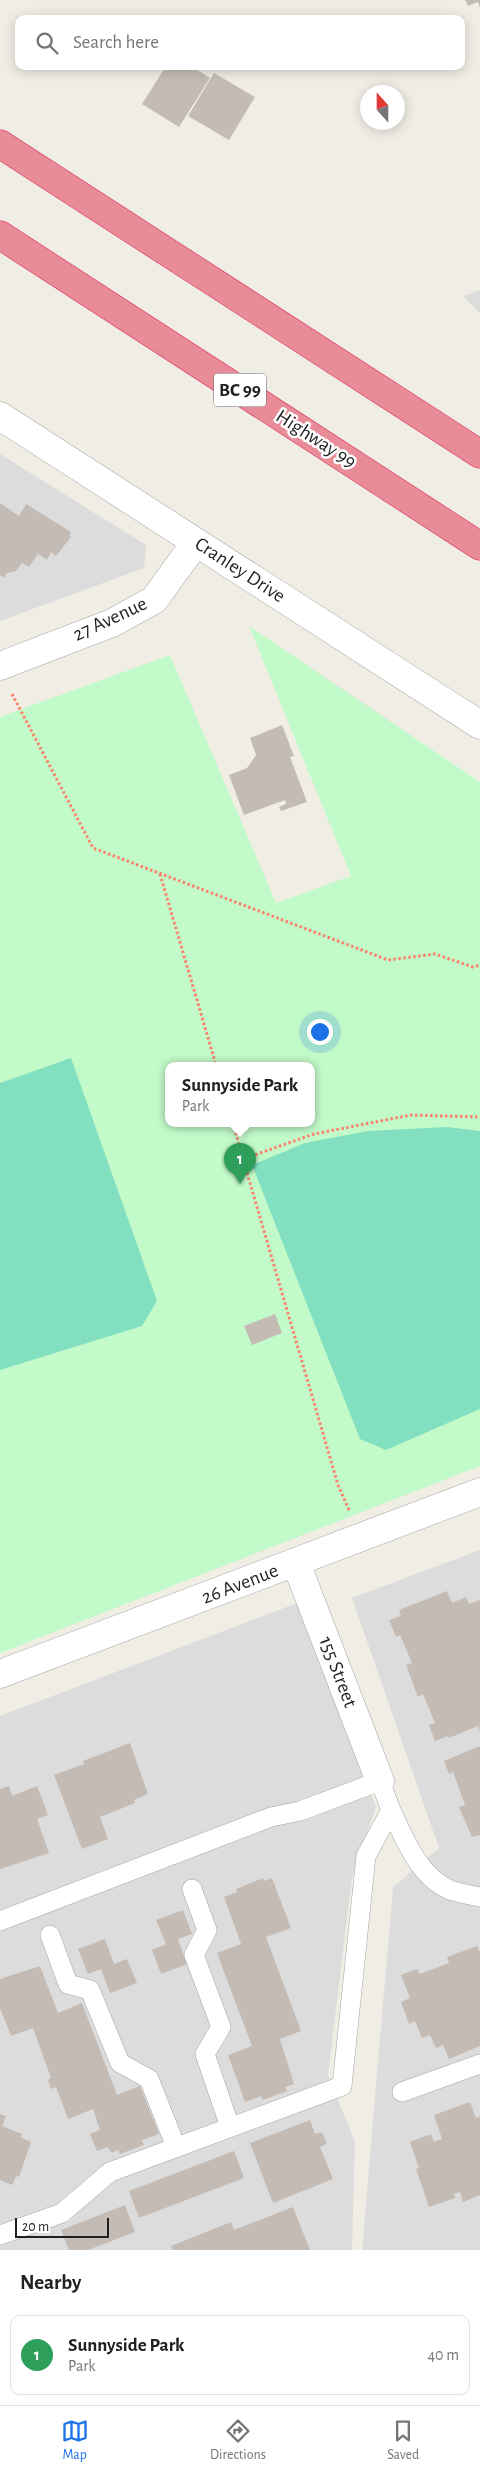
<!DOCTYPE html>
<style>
:root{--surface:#fff;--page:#f2f2f2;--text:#202124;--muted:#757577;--line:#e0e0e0;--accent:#1a73e8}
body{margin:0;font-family:"Alegreya Sans",sans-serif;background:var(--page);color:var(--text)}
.compass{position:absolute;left:360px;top:85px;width:45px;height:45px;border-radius:50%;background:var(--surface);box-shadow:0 2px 12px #0003;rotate:339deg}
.scale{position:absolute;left:15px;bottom:12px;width:94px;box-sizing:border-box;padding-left:5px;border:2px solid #1f1f1f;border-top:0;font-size:14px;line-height:18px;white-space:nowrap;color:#1f1f1f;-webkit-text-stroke:4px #fff;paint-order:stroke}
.you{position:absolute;left:319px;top:1031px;width:18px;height:18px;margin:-12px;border:4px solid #fff;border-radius:50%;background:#1a73e8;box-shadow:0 0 0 8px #1a73e833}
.badge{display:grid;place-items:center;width:32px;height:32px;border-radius:50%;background:var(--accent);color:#fff;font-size:16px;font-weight:700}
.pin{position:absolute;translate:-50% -41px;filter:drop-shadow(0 1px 2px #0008)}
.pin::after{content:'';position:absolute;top:26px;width:18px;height:15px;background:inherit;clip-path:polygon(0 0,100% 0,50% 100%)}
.popup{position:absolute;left:165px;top:1062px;width:150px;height:65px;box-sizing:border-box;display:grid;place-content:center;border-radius:10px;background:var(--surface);filter:drop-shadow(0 1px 4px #0005);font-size:16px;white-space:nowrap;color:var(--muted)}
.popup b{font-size:19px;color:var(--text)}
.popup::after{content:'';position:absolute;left:50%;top:100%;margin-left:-10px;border:10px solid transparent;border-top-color:var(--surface)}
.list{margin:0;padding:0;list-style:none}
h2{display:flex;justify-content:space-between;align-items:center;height:65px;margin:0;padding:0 20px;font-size:21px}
h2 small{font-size:16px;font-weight:400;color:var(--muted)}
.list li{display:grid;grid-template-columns:32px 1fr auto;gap:15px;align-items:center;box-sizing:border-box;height:80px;margin:0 10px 10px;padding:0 10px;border:1px solid var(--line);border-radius:10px}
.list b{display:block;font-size:19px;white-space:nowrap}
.list p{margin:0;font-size:16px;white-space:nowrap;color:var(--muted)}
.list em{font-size:16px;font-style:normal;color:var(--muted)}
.icon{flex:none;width:28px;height:28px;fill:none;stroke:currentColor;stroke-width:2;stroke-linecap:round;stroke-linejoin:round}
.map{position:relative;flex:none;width:480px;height:2250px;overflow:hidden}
.search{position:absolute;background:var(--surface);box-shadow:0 2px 12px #0003;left:15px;right:15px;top:15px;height:55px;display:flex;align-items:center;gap:12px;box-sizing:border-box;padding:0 18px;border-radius:10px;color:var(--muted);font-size:19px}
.sheet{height:155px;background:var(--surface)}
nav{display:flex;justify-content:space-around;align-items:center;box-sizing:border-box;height:70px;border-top:1px solid var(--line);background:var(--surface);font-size:14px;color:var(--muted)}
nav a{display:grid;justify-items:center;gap:2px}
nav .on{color:var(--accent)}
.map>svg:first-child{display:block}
</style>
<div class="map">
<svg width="480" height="2250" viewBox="0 0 480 2250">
<rect width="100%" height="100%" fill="#f0ede5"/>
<!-- residential -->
<path fill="#dddcdc" d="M480,290V313L463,296Z
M0,454L146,545L144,568L0,621Z
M480,1550V2250H362L393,1887L439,1848L352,1598Z
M300,1602L376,1807L352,1877L328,2075L355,2142L352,2250H0V1716Z"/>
<!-- park -->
<path fill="#c2fac9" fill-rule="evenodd" d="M249,626L480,782V1466L0,1653V717L170,655L276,903L351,876ZM169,1065H311V1123H169Z"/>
<!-- pitch -->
<path fill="#82dfc0" d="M71,1058L157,1301L142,1326L0,1370V1083Z
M447,1127L480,1131V1409L386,1450L360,1439L252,1165L305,1143L368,1131Z"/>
<!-- building -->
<path fill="#c4bcb4" d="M465,0H480V8L478,2L468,6Z
M166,66H191L210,78L179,127L142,104Z
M214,73L255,97L229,140L188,116Z
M0,503L19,516L26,504L71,532L69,536L71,537L56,556L51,552L47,560L38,554L29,567L22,563L16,571L7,573L4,578L0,575Z
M282,725L294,756L290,757L307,802L281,811L279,807L286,804L285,800L244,815L229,775L247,768L256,755L250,738Z
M275,1314L282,1333L252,1345L244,1326Z
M447,1591L452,1603L466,1597L469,1604L480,1600V1731L478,1726L449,1738L448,1736L435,1741L429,1725L435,1723L423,1694L418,1697L406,1665L412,1663L400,1635L396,1637L389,1620L401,1616L399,1610Z
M130,1743L148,1794L134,1800L135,1803L100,1817L108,1839L82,1849L54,1775L84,1764L83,1761Z
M480,1746V1835L472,1837L459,1807L465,1805L453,1772L449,1774L444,1761Z
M9,1786L12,1796L37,1786L48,1815L37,1819L49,1853L0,1869V1789Z
M263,1878L264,1881L272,1878L291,1928L266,1937L301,2031L280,2039L294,2084L285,2087L287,2091L263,2100L261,2096L245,2102L228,2055L252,2046L217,1953L241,1944L224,1897L237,1892L236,1889Z
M183,1910L192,1934L178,1939L187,1964L161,1974L152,1950L166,1944L156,1920Z
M105,1939L114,1964L127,1959L137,1983L110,1993L101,1969L88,1974L78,1949Z
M477,1946L480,1952V2046L449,2059L443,2045L436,2048L430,2035L422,2038L415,2021L409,2024L401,2002L410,1998L401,1975L417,1969L420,1974L449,1963L447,1957Z
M40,1966L58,2013L82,2003L117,2095L140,2086L159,2134L142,2140L144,2145L120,2154L118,2150L111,2153L108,2147L97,2151L90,2134L100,2130L93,2109L68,2119L56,2087L51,2089L48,2080L51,2078L33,2028L11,2036L0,2008V1979Z
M470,2102L476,2118L480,2116V2195L463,2202L460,2192L454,2194L455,2198L429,2207L416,2169L419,2168L410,2142L431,2134L434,2142L442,2139L434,2115Z
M0,2114L6,2116L2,2126L22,2134L20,2137L31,2142L19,2177L16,2176L12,2185L0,2180Z
M310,2120L315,2134L322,2132L327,2144L320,2147L333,2179L273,2203L250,2143Z
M234,2151L244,2178L139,2218L129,2191Z
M125,2205L135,2232L88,2250H69L61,2230Z
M293,2207L310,2250H173L171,2246L231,2222L234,2230Z"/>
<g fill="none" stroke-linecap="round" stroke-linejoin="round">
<!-- lane casing -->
<g stroke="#a6a6a6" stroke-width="20">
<path id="lane" d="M391,1810C404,1838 419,1877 450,1890C459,1893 470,1895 480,1897
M192,1889L207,1930L194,1955L221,2027L205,2054L230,2127
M0,1921L271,1817L300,1811L380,1781L391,1810L366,1856L342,2086L110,2172L62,2213L0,2235
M50,1935L68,1984L90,1990L120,2063L149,2079L176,2147
M402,2092L480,2064"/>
</g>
<!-- street casing -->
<g stroke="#a6a6a6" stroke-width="29">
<path id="street" d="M0,416L480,725
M0,666L112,623L154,600L196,542
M296,1563L380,1781
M0,1674L480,1492"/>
</g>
<!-- highway casing -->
<g stroke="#dd2359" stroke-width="29">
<path id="highway" d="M0,144L480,454
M0,235L480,546"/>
</g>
<!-- path -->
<path stroke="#fb816b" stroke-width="3" stroke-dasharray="2.5 2.5" stroke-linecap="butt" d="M12,694L93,848L388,960L435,954L473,967L480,965
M160,874L216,1065
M233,1123L243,1159
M349,1510L338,1485L243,1159L314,1134L411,1115L480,1117"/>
<!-- lane -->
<use href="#lane" stroke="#fff" stroke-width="19"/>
<!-- street -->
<use href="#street" stroke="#fff" stroke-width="28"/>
<!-- highway -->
<use href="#highway" stroke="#e88c98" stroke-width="28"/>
</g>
<g text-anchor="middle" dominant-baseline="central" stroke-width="5" stroke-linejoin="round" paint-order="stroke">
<!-- shield labels -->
<rect fill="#fff" stroke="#626262" stroke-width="1" x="214" y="373.5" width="52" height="33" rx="4"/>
<g font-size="19" font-weight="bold" fill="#1f1f1f">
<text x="240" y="390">BC 99</text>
</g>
<!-- street labels -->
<g font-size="20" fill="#1f1f1f" stroke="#fff">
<text transform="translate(316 439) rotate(33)">Highway 99</text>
<text transform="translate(240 570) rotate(33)">Cranley Drive</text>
<text transform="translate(110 619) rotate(-25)">27 Avenue</text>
<text transform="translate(240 1584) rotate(-21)">26 Avenue</text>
<text transform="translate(338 1672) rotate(69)">155 Street</text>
</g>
</g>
</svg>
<svg class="compass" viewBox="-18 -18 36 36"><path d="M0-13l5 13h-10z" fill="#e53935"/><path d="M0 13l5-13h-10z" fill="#757577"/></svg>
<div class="scale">20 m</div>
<div class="you"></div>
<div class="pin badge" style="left:240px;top:1184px;background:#2e9e5b">1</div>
<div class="popup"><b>Sunnyside Park</b>Park</div>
<div class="search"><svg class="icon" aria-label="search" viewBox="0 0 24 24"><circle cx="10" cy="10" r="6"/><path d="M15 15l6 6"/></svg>Search here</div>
</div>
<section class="sheet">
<h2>Nearby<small></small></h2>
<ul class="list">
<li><span class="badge" style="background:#2e9e5b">1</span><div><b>Sunnyside Park</b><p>Park</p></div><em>40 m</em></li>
</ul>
</section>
<nav>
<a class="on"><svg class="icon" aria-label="map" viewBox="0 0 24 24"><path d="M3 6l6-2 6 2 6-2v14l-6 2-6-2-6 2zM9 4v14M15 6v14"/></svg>Map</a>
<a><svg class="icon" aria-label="directions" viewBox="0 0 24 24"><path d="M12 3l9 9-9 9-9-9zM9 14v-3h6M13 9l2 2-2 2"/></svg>Directions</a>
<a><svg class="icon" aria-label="saved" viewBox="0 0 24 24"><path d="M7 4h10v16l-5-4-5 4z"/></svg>Saved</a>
</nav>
